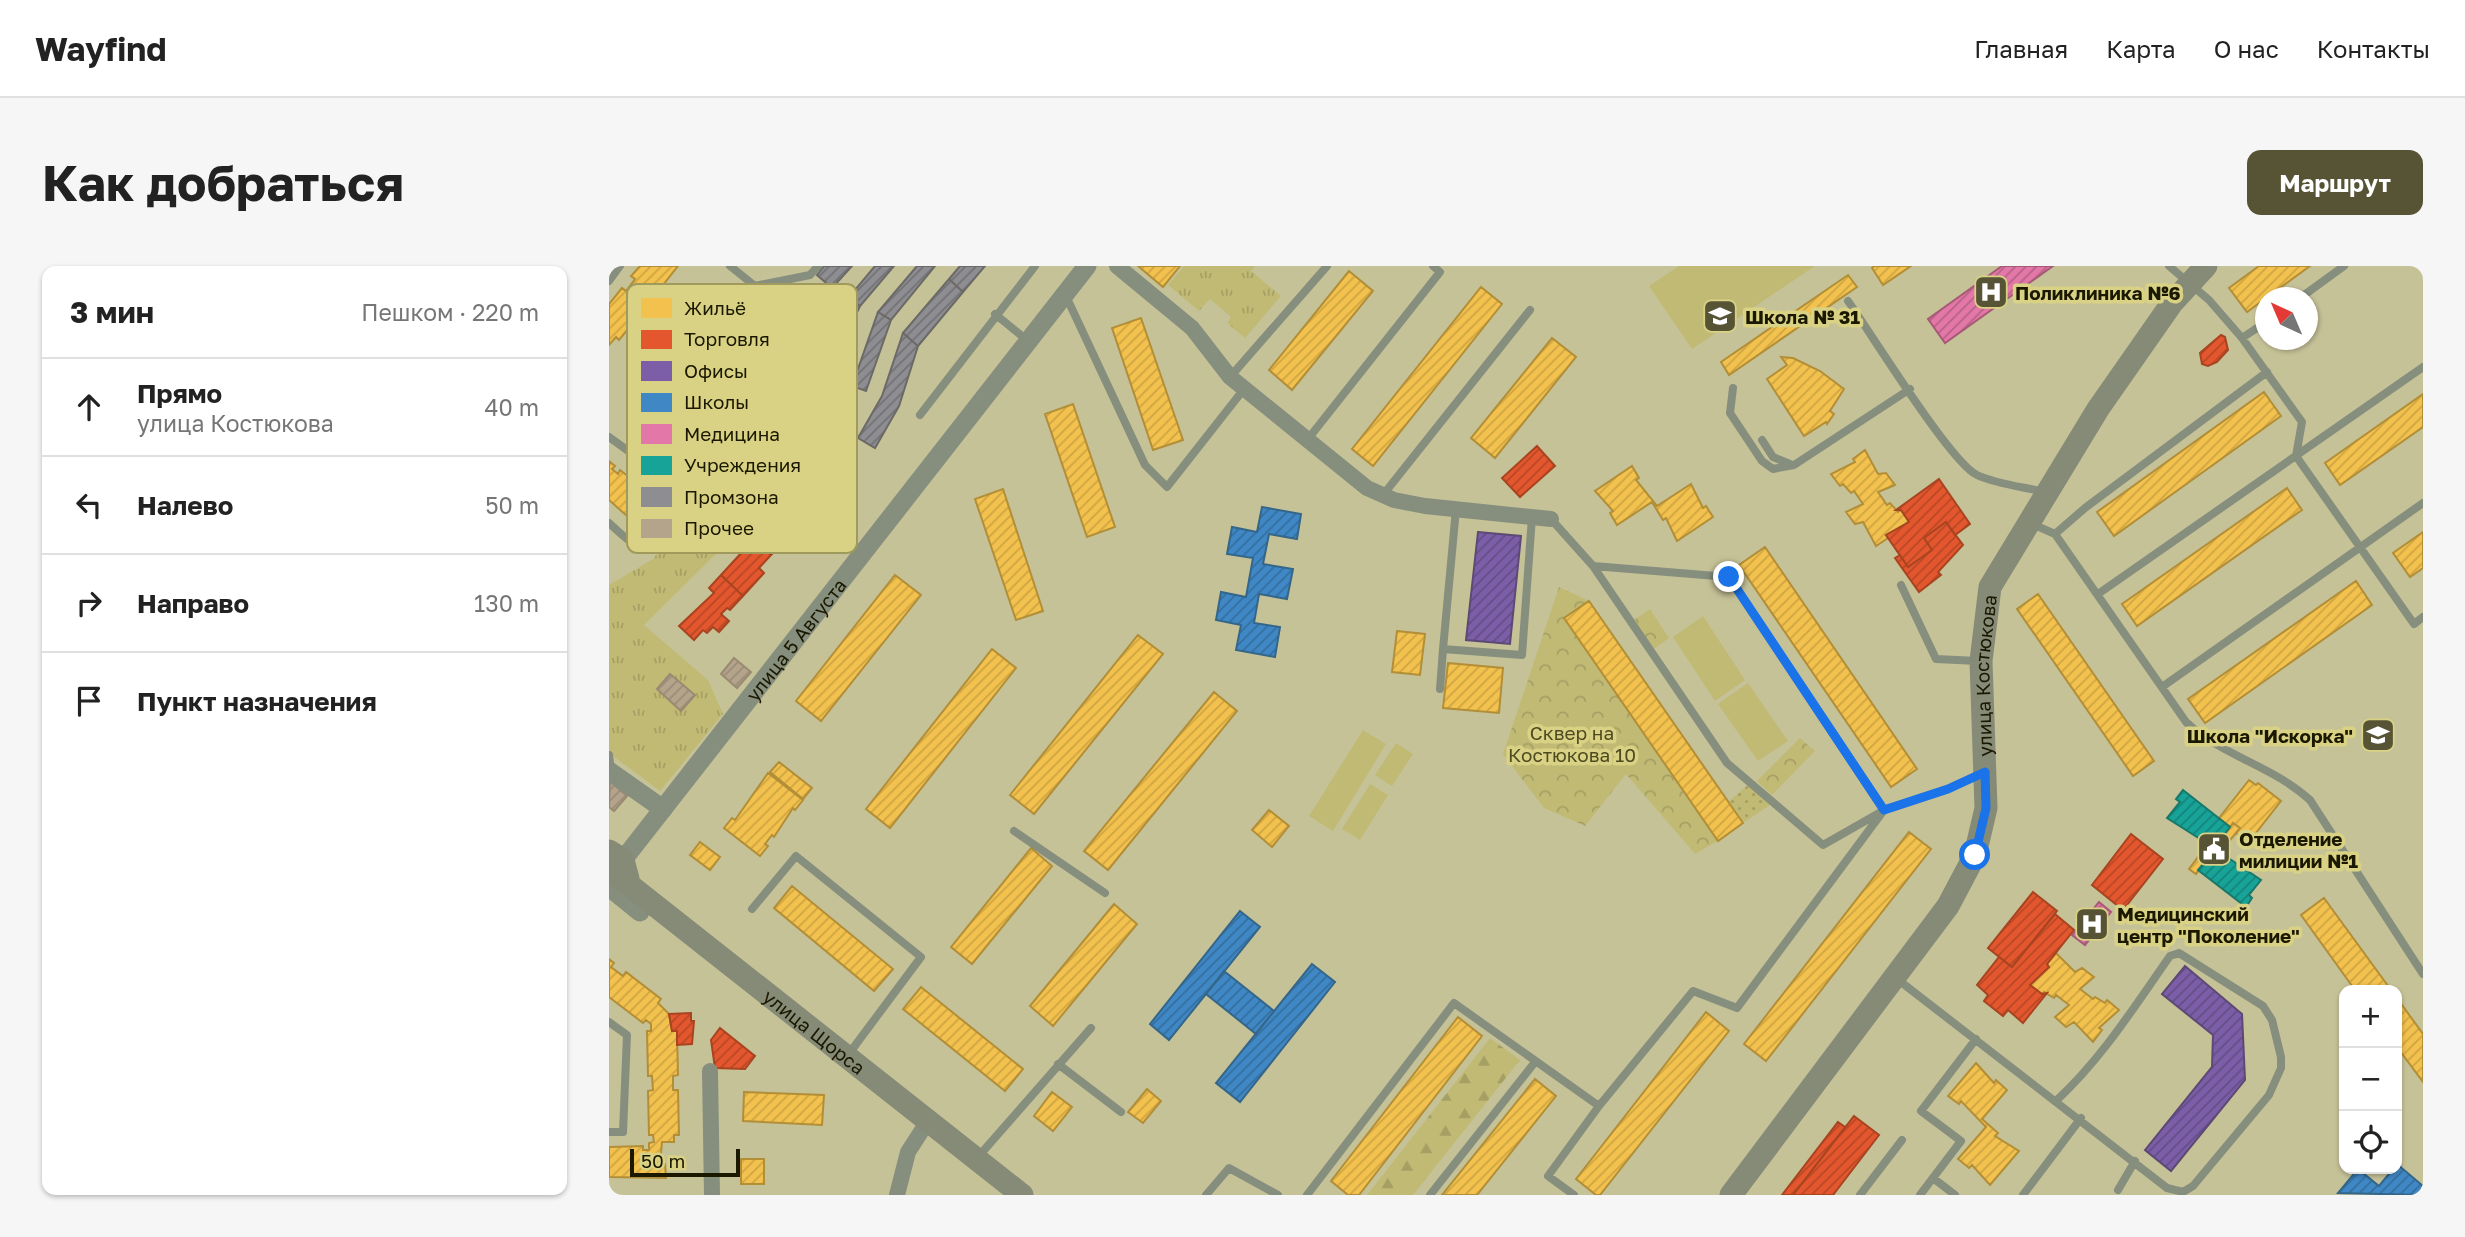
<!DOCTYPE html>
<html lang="ru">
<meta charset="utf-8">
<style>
:root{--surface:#fff;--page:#f6f6f6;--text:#222;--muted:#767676;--line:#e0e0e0;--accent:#575435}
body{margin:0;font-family:"Golos Text",sans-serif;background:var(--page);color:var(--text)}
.controls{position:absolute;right:21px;bottom:21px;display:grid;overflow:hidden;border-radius:14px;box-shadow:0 2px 5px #0004}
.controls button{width:63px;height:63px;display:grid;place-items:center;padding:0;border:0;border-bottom:2px solid var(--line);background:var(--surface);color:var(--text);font:35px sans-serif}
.compass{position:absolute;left:1646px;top:21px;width:63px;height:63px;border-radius:50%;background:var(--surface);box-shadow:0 2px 5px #0004;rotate:316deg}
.scale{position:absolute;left:21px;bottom:18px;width:110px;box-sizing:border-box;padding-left:7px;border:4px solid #1b1800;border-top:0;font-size:19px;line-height:24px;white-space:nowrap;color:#1b1800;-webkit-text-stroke:5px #d9d285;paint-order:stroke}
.stop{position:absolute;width:21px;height:21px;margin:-16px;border:5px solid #1a73e8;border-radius:50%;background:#fff}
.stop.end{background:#1a73e8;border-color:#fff;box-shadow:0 2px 7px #0008}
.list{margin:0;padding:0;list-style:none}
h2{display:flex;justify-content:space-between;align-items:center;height:91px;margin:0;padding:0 28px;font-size:30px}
h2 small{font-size:23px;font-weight:400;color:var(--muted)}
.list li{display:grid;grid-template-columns:46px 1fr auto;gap:21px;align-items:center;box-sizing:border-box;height:98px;padding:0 28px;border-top:2px solid var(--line)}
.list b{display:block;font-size:26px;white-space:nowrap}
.list p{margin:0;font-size:23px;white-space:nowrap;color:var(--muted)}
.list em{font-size:23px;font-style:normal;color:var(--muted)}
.icon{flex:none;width:38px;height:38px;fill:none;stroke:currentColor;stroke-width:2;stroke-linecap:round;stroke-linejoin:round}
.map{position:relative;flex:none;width:1814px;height:929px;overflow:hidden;border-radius:14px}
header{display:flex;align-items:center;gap:42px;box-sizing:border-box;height:98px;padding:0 35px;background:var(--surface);border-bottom:2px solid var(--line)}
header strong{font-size:33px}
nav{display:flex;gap:38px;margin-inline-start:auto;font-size:24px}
.intro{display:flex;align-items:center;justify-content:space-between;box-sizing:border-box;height:168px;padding:0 42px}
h1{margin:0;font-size:49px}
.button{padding:18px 32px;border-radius:14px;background:var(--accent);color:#fff;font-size:24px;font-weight:700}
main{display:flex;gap:42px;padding:0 42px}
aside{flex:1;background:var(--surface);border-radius:14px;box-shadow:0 2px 5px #0004}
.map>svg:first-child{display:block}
</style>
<header>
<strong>Wayfind</strong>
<nav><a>Главная</a><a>Карта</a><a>О нас</a><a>Контакты</a></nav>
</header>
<div class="intro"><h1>Как добраться</h1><a class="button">Маршрут</a></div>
<main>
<aside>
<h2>3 мин<small>Пешком · 220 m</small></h2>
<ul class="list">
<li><svg class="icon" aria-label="ahead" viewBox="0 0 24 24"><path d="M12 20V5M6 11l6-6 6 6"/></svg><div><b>Прямо</b><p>улица Костюкова</p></div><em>40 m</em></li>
<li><svg class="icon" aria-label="left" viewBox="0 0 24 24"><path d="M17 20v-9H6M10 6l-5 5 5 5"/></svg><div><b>Налево</b></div><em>50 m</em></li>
<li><svg class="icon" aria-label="right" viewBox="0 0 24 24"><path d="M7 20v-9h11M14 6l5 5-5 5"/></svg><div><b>Направо</b></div><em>130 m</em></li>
<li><svg class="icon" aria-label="arrive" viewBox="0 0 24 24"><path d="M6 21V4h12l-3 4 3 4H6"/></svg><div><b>Пункт назначения</b></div></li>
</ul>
</aside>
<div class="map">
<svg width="1814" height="929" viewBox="0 0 1814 929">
<defs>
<pattern id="grass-tufts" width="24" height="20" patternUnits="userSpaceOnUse" patternTransform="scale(1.75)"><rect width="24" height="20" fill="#c1ba75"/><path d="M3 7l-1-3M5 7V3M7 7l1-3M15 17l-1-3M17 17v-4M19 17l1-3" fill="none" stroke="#a59f63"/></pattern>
<pattern id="forest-firs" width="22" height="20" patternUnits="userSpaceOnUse" patternTransform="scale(1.75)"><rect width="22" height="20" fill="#c1ba75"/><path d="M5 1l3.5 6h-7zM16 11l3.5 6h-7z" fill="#a59f63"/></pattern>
<pattern id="park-crowns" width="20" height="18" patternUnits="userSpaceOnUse" patternTransform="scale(1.75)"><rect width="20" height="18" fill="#c1ba75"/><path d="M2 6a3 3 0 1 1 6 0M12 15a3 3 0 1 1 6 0" fill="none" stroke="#a59f63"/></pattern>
<pattern id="garden-dots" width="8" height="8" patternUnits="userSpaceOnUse" patternTransform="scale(1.75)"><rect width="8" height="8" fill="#c1ba75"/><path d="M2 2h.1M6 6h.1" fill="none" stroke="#a59f63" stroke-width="1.8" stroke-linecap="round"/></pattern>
<pattern id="homes-hatch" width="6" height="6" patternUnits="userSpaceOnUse" patternTransform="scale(1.75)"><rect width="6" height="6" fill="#f2c14e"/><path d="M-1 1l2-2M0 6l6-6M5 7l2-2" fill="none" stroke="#cfa542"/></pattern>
<pattern id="shops-hatch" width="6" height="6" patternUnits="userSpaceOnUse" patternTransform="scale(1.75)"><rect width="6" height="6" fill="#e4572e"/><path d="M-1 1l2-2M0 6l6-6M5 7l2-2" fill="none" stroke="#b84725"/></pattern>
<pattern id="offices-hatch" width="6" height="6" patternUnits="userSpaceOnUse" patternTransform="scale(1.75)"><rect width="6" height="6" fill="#7b5ea7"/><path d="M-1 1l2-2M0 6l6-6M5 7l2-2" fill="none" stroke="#644d86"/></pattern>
<pattern id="schools-hatch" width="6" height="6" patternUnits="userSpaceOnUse" patternTransform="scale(1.75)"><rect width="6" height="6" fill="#3f88c5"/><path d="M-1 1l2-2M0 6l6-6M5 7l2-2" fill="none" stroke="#346e9e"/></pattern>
<pattern id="health-hatch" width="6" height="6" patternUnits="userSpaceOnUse" patternTransform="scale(1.75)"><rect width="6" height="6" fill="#e377a8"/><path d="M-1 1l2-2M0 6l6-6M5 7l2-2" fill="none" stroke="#b76186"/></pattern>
<pattern id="public-hatch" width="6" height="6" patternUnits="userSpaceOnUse" patternTransform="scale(1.75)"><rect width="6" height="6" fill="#17a398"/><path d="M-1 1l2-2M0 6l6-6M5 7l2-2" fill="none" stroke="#14847a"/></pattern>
<pattern id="industry-hatch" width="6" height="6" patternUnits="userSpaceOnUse" patternTransform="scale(1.75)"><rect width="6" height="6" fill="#8d8d92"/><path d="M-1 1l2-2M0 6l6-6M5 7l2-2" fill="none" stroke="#727275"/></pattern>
<pattern id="building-hatch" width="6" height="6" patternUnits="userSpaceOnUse" patternTransform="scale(1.75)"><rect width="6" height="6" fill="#b4a48c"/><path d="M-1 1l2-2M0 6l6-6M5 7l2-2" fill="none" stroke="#9a8c77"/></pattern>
</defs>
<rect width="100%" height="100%" fill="#c6c298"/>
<!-- grass -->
<path fill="url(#grass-tufts)" d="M575,0H646L642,5L672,30L636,72L618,57L622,51L601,33L590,45L559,19Z
M181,70L229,108L185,203L113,282L35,359L99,414L114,448L51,525L0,487V319L44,293L90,232L65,210Z"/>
<!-- forest -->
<path fill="url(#forest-firs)" d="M881,772L911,794L804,929H758Z"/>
<!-- park -->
<path fill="url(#park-crowns)" d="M950,321L980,335L956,352L1109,575L1086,588L1017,508L976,560L935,542L894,488Z
M1041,343L1060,372L1045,383L1025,354Z
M1191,472L1206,485L1163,529L1148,515Z"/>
<!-- garden -->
<path fill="url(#garden-dots)" d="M1141,517L1164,537L1134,557L1120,535Z"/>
<!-- pitch -->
<path fill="#c1ba75" d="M1070,0H1206L1083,83L1040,20Z
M1094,350L1136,414L1106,435L1064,371Z
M1139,417L1179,475L1149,495L1109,438Z
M754,464L777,478L724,565L700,550Z
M787,477L804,488L783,520L766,509Z
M761,518L779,529L751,574L733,563Z"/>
<!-- homes -->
<path fill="url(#homes-hatch)" stroke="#b28e37" stroke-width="2" d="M31,0H69L46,29L42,26L33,38L37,41L10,74L7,71L0,79V38L13,22L17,25L26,13L22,10Z
M529,0H571L554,21Z
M1265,0H1302L1274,19L1263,2Z
M1650,0H1701L1638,46L1620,22Z
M740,5L764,25L683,124L660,104Z
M1239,9L1248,21L1120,109L1112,96Z
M872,21L893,38L764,200L743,183Z
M532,52L574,174L544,184L503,62Z
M943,72L967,91L886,192L862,172Z
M1172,91L1184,92L1211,105L1235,123L1221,145L1225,148L1218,158L1217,156L1195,170L1158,113L1178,99Z
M1655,126L1672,150L1505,270L1488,246Z
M1814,128V161L1731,219L1716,197Z
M464,138L506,261L478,271L436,148Z
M1256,184L1269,208L1277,207L1286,219L1269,226L1278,239L1281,237L1289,246L1292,244L1300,256L1277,269L1279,272L1267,280L1254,256L1246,258L1237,246L1254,238L1245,225L1242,227L1234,218L1231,220L1222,208L1246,196L1244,193Z
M0,195L6,200L3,203L9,208L11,204L40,227L38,230L42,234L46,229L56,237L40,252L44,255L36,266L0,234Z
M1023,200L1030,212L1027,214L1048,240L1082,218L1094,242L1097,240L1104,251L1068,275L1057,252L1054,254L1043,236L1008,259L1001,247L1004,245L986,225Z
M1678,222L1693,244L1528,360L1513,338Z
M394,223L434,345L407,354L366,233Z
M1814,266V302L1801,311L1784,287Z
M1156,281L1308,503L1282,521L1130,299Z
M286,309L312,329L212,455L187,435Z
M1747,315L1763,339L1596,457L1579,433Z
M1429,328L1545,495L1524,510L1408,343Z
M980,335L1134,557L1109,575L955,352Z
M788,365L816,368L811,409L783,406Z
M529,369L554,388L425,548L401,529Z
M383,383L407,402L281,562L257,543Z
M839,397L894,402L890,447L834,442Z
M605,426L628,445L499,604L475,585Z
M170,496L203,522L194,533L161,506Z
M159,507L194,534L186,544L184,542L165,571L163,569L156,578L159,580L151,590L115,562L123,552L126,554Z
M1640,514L1647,519L1649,517L1672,535L1647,567L1651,569L1643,580L1627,567L1631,562L1624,557L1621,561L1610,552Z
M660,544L680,560L663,581L643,564Z
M1624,557L1631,562L1618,578L1612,573Z
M1300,566L1322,583L1157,795L1135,778Z
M91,576L111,591L101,604L81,589Z
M422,582L443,600L363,698L342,681Z
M1592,587L1599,592L1587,608L1580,603Z
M183,620L284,703L265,725L165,642Z
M1715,632L1782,724H1746L1692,649Z
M505,638L528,658L444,760L421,740Z
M1447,687L1466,706L1473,702L1485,711L1471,723L1484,733L1486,731L1496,737L1498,734L1510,744L1490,762L1493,764L1484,776L1465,756L1457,761L1446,751L1460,739L1447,729L1445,732L1435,726L1433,728L1421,719L1440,701L1438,698Z
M0,693L5,697L2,701L14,710L17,706L52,733L49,737L60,748L63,765H68L69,809L64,810V824H69L70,869H65V876H53L51,898H56L57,912L0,911V881L34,880V884H40V877L45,876L44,869H40L39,825L44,824L43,810H39L38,765H42V758L37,754L34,757L0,731Z
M312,721L414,803L396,825L294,743Z
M1788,732L1814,768V816L1788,781Z
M1097,746L1120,765L991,929H987L967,913Z
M849,751L873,770L750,929H739L722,915Z
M1367,797L1385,817L1387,814L1398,824L1373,853L1389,867L1386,870L1410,885L1381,919L1363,899L1360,902L1349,893L1377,861L1352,835L1350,838L1339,830Z
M926,813L947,830L868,929H833Z
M538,823L552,835L534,857L519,846Z
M135,826L215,829L213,859L134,855Z
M443,826L463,841L444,865L425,850Z
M132,893H155V918H132Z"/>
<!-- shops -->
<path fill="url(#shops-hatch)" stroke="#a84420" stroke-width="2" d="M1612,69L1616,71L1619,84L1608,96L1599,100L1593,98L1591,87Z
M928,180L946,200L911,231L893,212Z
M1330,213L1361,258L1346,269L1337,256L1315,272L1323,284L1299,301L1277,269L1300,256L1292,244H1287Z
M179,236L197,252L162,289L145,273Z
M1337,256L1354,279L1329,306L1332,309L1310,326L1286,292L1291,289L1299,301L1323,284L1315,272Z
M145,273L162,289L150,302L155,307L134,330L112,309Z
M112,309L134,330L121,344L118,342L112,348L120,355L110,366L104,361L98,367L94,364L85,374L70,360L105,327L100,322Z
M1522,568L1554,593L1514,644L1483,619Z
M1424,626L1448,645L1403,701L1379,682Z
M1446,648L1465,664L1438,698L1440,701L1421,719L1433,728L1438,727L1414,757L1399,744L1394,750L1375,735L1379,729L1368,719L1390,691L1403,701Z
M82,747V755H85L83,778L68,779V765H63L60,748Z
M111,762L146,790L136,803L106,802L102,774Z
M1245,850L1270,869L1224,929H1184Z
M1229,856L1236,861L1184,929H1173Z"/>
<!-- offices -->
<path fill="url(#offices-hatch)" stroke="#5e4975" stroke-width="2" d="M869,266L912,270L901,378L857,374Z
M1576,700L1633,748L1636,814L1562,905L1536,884L1603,801L1604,769L1553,728Z"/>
<!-- schools -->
<path fill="url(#schools-hatch)" stroke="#34668a" stroke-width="2" d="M653,241L692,248L688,273L660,268L654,298L684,303L678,333L650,328L645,357L671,361L666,391L627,384L632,359L607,354L612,326L637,331L644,292L618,288L623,261L648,266Z
M631,645L651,661L560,774L541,758Z
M703,698L726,716L631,836L607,817Z
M615,705L665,745L647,768L597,728Z
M1788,898L1814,920V929L1729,927L1749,903L1770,920L1784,903H1788Z"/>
<!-- health -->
<path fill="url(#health-hatch)" stroke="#a75a76" stroke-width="2" d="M1393,0H1444L1336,77L1319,53Z
M1490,636L1502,646L1476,679L1463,669Z"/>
<!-- public -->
<path fill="url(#public-hatch)" stroke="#18796a" stroke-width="2" d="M1574,524L1621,561L1612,573L1618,578L1612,587L1652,614L1640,629L1643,632L1637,641L1589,604L1599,592L1592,587L1599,578L1558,552L1571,536L1567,533Z"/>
<!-- industry -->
<path fill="url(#industry-hatch)" stroke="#6b6a66" stroke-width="2" d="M215,0H243L223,22L208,9Z
M266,0H285L251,40L240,31Z
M308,0H326L282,54L269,46Z
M351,0H376L354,26L340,13Z
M340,13L354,26L309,80L294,67Z
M240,31L251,40L229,88L216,82Z
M269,46L282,54L257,125L243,120Z
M294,67L309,80L290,140L266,182L249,172L273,130Z"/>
<!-- building -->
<path fill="url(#building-hatch)" stroke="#998a72" stroke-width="2" d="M125,392L142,406L128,422L112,408Z
M61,408L86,429L72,445L48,423Z
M1,515L18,530L5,545L0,541Z"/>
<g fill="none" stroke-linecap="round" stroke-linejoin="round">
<!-- service -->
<path stroke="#868e7e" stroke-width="8" d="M1560,0L1600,34L1633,72L1693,156L1687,190L1805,358L1814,351
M0,15L11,0
M146,20L201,9L209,0
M456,28L536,199L558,221L635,123
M1691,32L1735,0
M1239,35C1262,67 1341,196 1368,209C1387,218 1415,221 1436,226
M386,48L419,75
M1633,72L1657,56
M621,111L718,0
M1124,122L1121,147L1153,195L1164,203L1185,199L1301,123
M311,149L426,0
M0,171L18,184
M699,173L831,6L824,0
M1153,174L1164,191L1181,198
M774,229L921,44
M942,253L984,300L1120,311L1275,544L1339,523L1373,507
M0,257C9,265 20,277 31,281C48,287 72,245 81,233L18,184L146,20L121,0
M1423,258L1446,268L1577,456C1613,490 1664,500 1701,534L1814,708
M1446,268L1476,242L1658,106
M984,300L1118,497L1214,579L1272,546
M1292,319L1327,393L1369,395
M1489,328L1814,101
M834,383L847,243
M1553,421L1814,237
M831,423L834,383L913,389L923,251
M0,489L2,504
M405,565L496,627
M143,643L187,590L312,691L239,789
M1288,713L1558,922L1574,926L1584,920L1660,829L1672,802V791L1663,754L1654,740L1570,687L1561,690C1525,741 1494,791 1448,834
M0,756L18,769L14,866H0
M449,798L512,846
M990,840L1084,725L1128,742L1275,544
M369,891L482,762
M1324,912L1346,929
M1509,924L1526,895
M597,929L620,902L669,929
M698,929L845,737L990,840L939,910L965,929
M821,929L926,796
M1251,929L1293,874
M1311,929L1352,875L1312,845L1367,773
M1414,929L1472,852"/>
<!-- minor -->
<path stroke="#868e7e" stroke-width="16" d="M508,0L583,62L621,111L758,222L785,234L816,240L942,253
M101,805L103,929
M288,929L299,886L319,855"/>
<!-- tertiary -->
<g stroke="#868e7e" stroke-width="19">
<path d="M0,505L54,543"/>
<path id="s1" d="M14,594L478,0"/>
<path d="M0,621L31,646"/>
</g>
<!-- secondary -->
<g stroke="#858b77" stroke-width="23">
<path d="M0,585L14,594L19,613"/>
<path id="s2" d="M0,603L413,929"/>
<path id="s3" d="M1122,929L1339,640L1366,589L1377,542L1372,395L1381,321L1489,143L1563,37L1597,0"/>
</g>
</g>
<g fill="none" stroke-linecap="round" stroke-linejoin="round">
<!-- route -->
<path stroke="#1a73e8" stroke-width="9" d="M1120,311L1275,544L1339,523L1376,506L1377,542L1366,589"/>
</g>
<!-- icons -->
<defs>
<g id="hospital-square" transform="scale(1.75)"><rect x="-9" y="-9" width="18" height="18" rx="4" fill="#575435" stroke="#d9d285"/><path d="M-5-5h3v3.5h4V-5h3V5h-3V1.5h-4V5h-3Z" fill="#fff"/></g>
<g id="school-square" transform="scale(1.75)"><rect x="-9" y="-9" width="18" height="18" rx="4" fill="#575435" stroke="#d9d285"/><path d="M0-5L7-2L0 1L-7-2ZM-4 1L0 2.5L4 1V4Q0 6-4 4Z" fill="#fff"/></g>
<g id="civic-square" transform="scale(1.75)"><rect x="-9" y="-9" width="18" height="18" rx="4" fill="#575435" stroke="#d9d285"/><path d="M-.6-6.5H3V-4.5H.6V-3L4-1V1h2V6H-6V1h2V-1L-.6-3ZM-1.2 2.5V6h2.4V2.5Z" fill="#fff"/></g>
</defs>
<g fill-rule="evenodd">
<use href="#hospital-square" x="1382" y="26"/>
<use href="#school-square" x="1111" y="50"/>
<use href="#school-square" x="1769" y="469"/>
<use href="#civic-square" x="1605" y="583"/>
<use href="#hospital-square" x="1483" y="658"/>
</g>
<g text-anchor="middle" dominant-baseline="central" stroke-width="7" stroke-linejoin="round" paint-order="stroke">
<!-- poi labels -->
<g font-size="19" font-weight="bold" fill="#1b1800" stroke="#d9d285" text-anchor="start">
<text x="1406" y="26">Поликлиника №6</text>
<text x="1136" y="50">Школа № 31</text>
<text x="1744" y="469" text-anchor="end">Школа "Искорка"</text>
<text x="1630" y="572">Отделение<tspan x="1630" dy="22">милиции №1</tspan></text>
<text x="1508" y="647">Медицинский<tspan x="1508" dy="22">центр "Поколение"</tspan></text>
</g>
<!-- street labels -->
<g font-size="19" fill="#1b1800" stroke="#d9d285">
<text stroke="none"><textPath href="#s1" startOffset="280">улица 5 Августа</textPath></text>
<text stroke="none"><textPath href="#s3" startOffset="600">улица Костюкова</textPath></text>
<text stroke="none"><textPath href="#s2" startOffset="262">улица Щорса</textPath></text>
</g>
<!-- park labels -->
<g font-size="19" fill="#4e4a22" stroke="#d9d285">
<text x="963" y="466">Сквер на<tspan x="963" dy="22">Костюкова 10</tspan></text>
</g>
</g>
<!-- legend -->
<rect x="18" y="18" width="230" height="269" rx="10" fill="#d9d285" stroke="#a09a5d" stroke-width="2"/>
<rect x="32" y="32" width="31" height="20" fill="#f2c14e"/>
<rect x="32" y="64" width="31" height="19" fill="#e4572e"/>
<rect x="32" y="95" width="31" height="20" fill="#7b5ea7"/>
<rect x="32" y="127" width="31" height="19" fill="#3f88c5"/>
<rect x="32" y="158" width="31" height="20" fill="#e377a8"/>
<rect x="32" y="190" width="31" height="19" fill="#17a398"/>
<rect x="32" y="221" width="31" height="20" fill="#8d8d92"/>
<rect x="32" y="253" width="31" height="19" fill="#b4a48c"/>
<g font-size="19" fill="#1b1800">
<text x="75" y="49">Жильё</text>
<text x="75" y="80">Торговля</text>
<text x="75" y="112">Офисы</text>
<text x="75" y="143">Школы</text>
<text x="75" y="175">Медицина</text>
<text x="75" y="206">Учреждения</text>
<text x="75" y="238">Промзона</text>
<text x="75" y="269">Прочее</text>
</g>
</svg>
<div class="controls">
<button>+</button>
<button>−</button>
<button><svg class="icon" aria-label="locate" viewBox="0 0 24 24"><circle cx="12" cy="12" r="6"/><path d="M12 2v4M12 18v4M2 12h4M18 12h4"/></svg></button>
</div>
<svg class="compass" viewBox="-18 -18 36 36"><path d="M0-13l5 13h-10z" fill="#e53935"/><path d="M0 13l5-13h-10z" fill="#767676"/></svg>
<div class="scale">50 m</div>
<div class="stop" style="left:1366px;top:589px"></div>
<div class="stop end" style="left:1120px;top:311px"></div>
</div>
</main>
